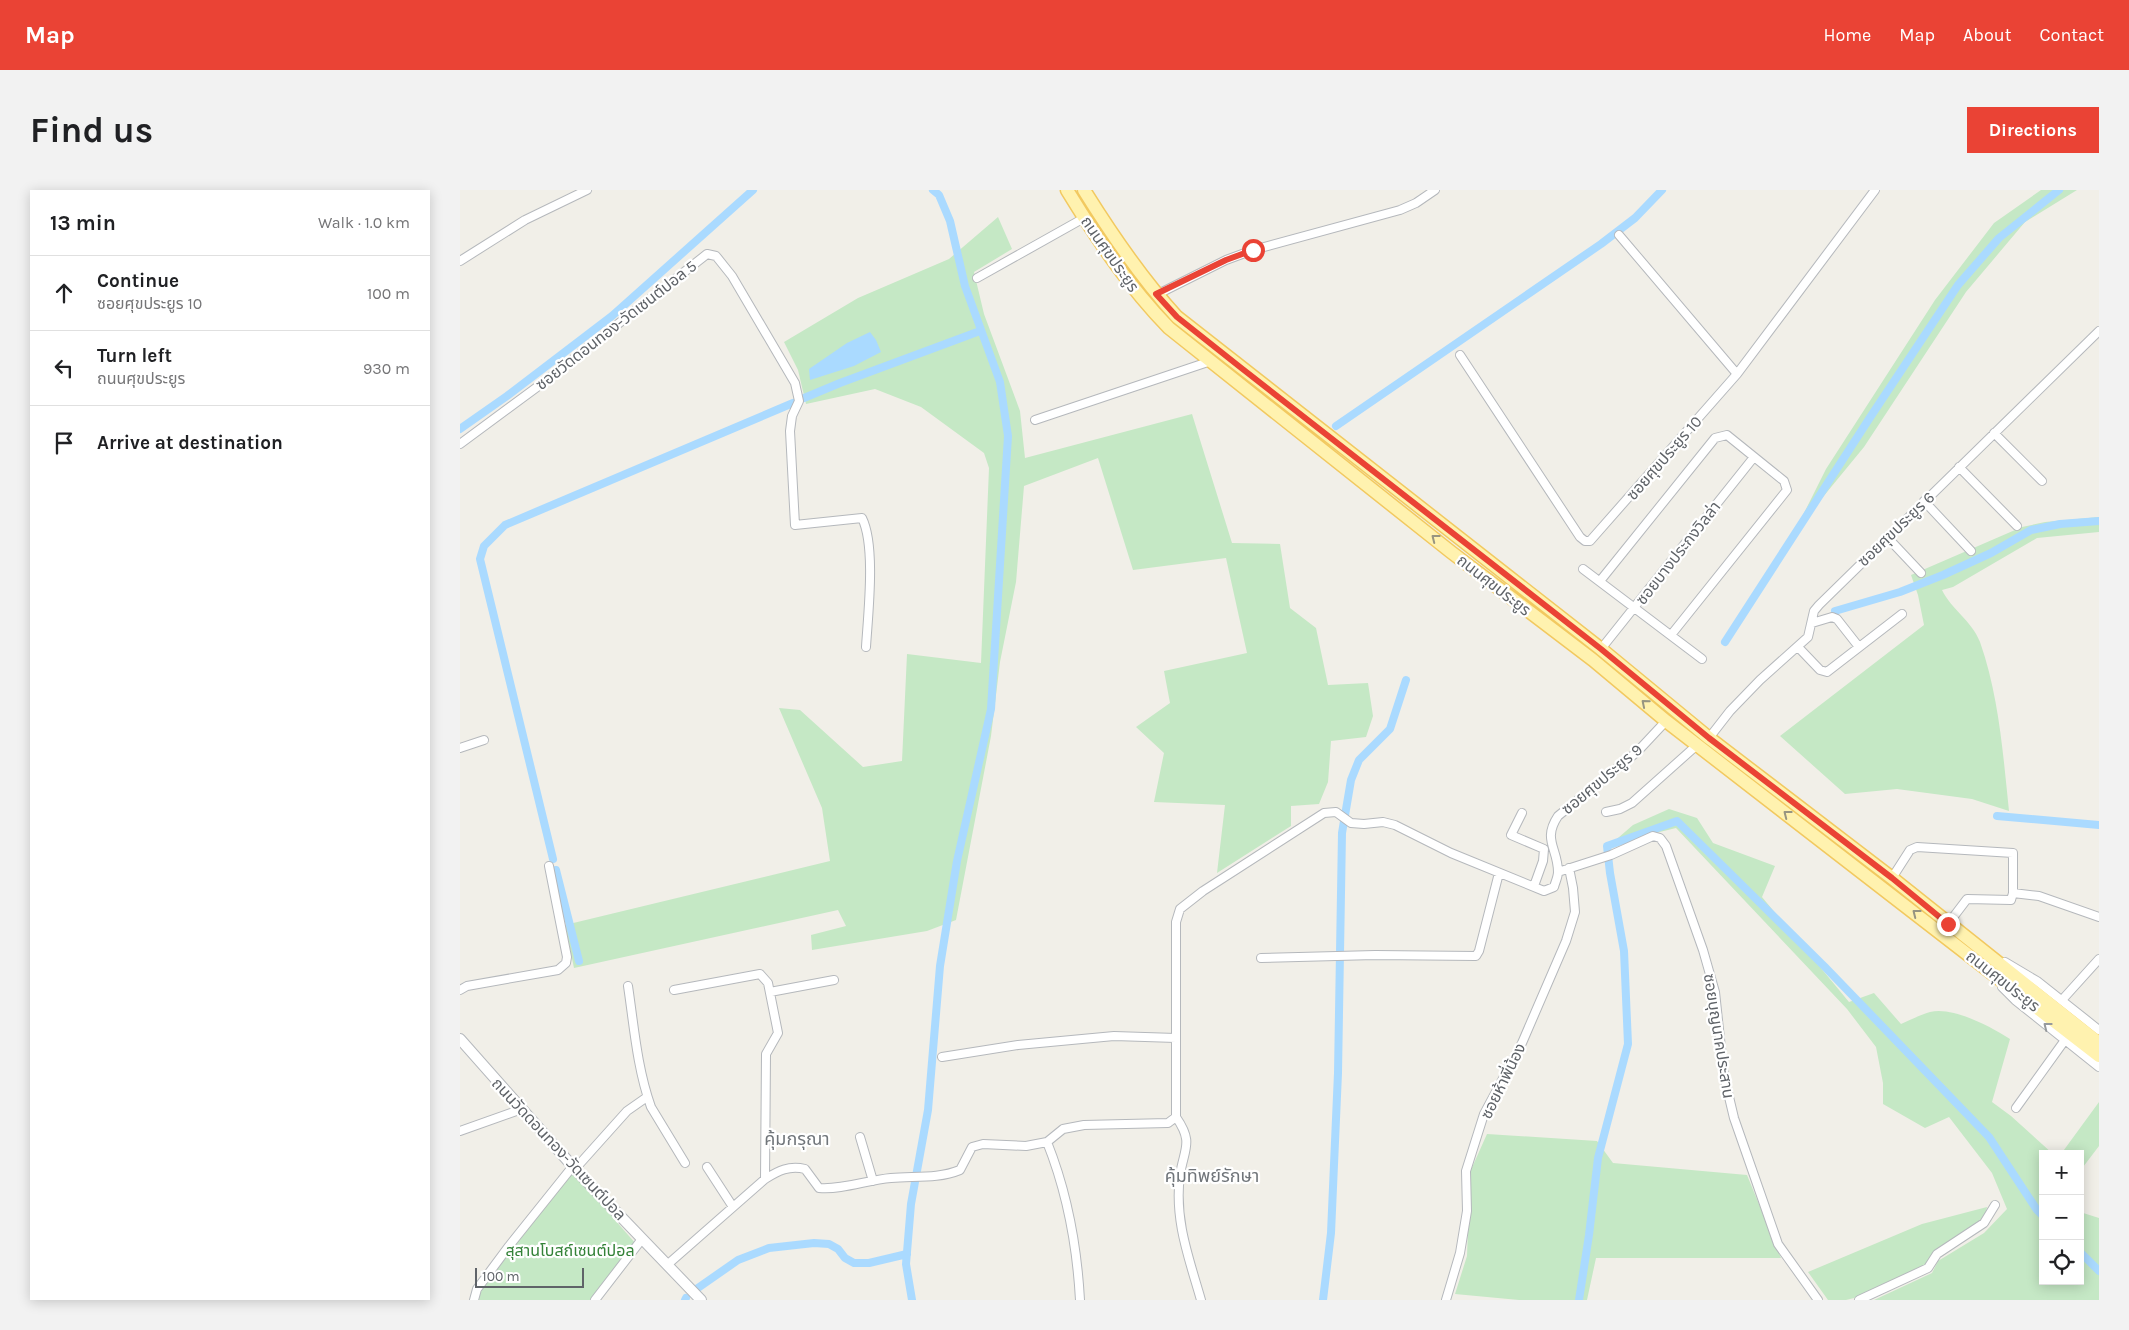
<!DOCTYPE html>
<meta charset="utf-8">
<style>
:root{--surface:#fff;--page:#f2f2f2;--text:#202124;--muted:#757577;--line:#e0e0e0;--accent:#ea4335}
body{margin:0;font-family:Karla,"Noto Sans Thai",sans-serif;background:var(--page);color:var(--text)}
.controls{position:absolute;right:15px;bottom:15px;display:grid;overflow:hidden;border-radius:0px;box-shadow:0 2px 12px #0003}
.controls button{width:45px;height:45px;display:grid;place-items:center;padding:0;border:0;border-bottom:1px solid var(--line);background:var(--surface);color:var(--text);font:25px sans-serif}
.scale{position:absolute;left:15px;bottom:12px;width:109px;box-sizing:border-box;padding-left:5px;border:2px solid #5f6368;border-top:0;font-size:14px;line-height:18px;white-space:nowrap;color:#5f6368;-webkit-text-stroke:4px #fff;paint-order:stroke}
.stop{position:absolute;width:15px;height:15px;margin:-11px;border:4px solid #ea4335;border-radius:50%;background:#fff}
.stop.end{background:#ea4335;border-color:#fff;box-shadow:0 1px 5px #0008}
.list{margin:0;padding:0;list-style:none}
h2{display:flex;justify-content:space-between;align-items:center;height:65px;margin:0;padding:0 20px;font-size:21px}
h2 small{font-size:16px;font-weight:400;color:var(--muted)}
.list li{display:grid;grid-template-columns:32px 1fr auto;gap:15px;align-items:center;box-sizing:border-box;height:75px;padding:0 20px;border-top:1px solid var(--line)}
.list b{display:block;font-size:19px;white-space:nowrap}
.list p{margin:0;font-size:16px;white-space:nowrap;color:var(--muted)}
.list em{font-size:16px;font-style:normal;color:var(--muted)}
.icon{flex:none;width:28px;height:28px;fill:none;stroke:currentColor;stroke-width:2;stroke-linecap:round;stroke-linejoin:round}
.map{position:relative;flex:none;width:1639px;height:1110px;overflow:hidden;border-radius:0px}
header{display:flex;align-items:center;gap:30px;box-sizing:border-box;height:70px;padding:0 25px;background:var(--accent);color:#fff}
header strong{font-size:24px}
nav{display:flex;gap:28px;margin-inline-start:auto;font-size:18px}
.intro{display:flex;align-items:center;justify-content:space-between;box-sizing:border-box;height:120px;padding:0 30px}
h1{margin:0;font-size:35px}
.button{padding:12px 22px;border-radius:0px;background:var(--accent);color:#fff;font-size:18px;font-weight:700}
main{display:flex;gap:30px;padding:0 30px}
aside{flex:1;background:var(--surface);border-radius:0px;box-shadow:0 2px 12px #0003}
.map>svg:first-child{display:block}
</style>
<header>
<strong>Map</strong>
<nav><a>Home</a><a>Map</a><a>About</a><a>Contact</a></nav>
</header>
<div class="intro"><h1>Find us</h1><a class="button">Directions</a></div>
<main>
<aside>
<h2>13 min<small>Walk · 1.0 km</small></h2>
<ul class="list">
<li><svg class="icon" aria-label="ahead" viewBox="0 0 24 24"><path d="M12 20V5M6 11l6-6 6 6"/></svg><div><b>Continue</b><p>ซอยศุขประยูร 10</p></div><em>100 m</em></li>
<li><svg class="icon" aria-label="left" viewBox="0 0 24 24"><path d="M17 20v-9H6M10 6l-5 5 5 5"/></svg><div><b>Turn left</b><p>ถนนศุขประยูร</p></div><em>930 m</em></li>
<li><svg class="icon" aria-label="arrive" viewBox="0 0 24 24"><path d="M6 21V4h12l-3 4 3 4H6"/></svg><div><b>Arrive at destination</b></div></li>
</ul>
</aside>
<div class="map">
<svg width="1639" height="1110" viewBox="0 0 1639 1110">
<rect width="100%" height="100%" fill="#f1efe8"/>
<!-- green -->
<path fill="#c5e8c5" d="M1581,0H1617L1565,32L1506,102L1404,257L1335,341L1366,279L1475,110L1534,33Z
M538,27L552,59L514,82L524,124L560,221L565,268L732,224L772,353L820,354L830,418L856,438L868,495L908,493L913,526L906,547L871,551L868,592L859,614L831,616V636L757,683L765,615L694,612L704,563L676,537L710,513L704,481L787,463L766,368L673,380L638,268L564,296L556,392L540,472L531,546L496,730L467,741L352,760L351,745L386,736L378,720L114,778L105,735L370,671L362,618L319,518L340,520L403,577L442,571L447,464L521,473L529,278L524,263L461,217L415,199L346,214L338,180L324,152L398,108L489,69Z
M1639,327V342L1577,348L1493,397L1482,400C1491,419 1512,431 1520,452C1539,506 1543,564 1549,621L1512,609L1437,599L1385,604L1320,546L1464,435L1458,405L1451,385L1562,337L1585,332Z
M1209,619L1237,628L1253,653L1315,676L1302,707L1389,812L1414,803L1441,834C1450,830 1460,825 1470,822C1493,816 1531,837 1550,849L1532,912L1551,926L1593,964H1583V1091H1620V1022L1639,1028V1110H1414L1472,1083L1478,1071L1524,1043L1547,1019L1532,983L1489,927L1465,938L1423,914V893L1416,857L1387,819L1216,638L1151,654L1173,635Z
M1639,912V956L1620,981V964H1601Z
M1027,944L1137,951L1153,973L1287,985L1321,1068H1136L1127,1110H1059L995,1104L1007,1066L1010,982Z
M113,982L176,1054L130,1110H19L21,1099L42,1071Z
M1527,1017L1525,1027L1498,1046L1464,1075L1394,1108L1386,1110H1368L1348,1082L1462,1034Z"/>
<!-- water -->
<path fill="#aadaff" d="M410,142L416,150L421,162L394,176L350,190L349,179L387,153Z"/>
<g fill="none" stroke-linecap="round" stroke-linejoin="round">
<!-- canal -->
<path stroke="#aadaff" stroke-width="8" d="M344,208L380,193L520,141
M876,236L1141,54L1175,28L1202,0
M0,239L47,206L152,126L293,0
M1375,421L1440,402L1483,385L1531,363L1571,340L1600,334L1639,331
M1265,452L1409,229L1498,95L1539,48L1599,0
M1537,626L1639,635
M93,669L20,369L24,356L45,335L333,213
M96,680L119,771
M1620,1062L1639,1081
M235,1100L278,1070L309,1058L354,1053L369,1054L378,1059L385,1068L394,1073H409L447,1064
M225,1110L226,1108
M452,1110L446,1074L451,1014L468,920L480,776L497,671L531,519L548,246L540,192L505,96L490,31L479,5L473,0
M863,1110L871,1043L878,883L882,643L891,590L899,570L930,539L946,490
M1119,1110L1129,1045L1138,968L1168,854L1164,761L1150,683L1147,656L1217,631L1364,776L1529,947L1577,1020L1583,1026"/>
<!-- minor casing -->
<g stroke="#b5b8bc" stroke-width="10">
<path id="minor" d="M1159,45L1277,184
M0,71L65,30L127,0
M517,88L624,28
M696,105L766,70L793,60L940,20L956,13L975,0
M1000,165L1120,347L1125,351H1130L1277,184L1415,0
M575,230L751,171
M1534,243L1582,291
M0,254L88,189L247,64L256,66L272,86L335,193L339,211L332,226L330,241L335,335L402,328C416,356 408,424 406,457
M1499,277L1557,336
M1464,311L1511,361
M1427,347L1461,383
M1123,379L1242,469
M1140,391L1255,248L1267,245L1324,291L1327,300L1211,445
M1352,433L1372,427L1377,429L1399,457
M1338,457L1360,480L1367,482L1442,424
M1141,459L1294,267
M1249,548L1270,521L1300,490L1348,447L1354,421L1359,415L1639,141
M0,558L24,550
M1146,622L1160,619L1172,613L1237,555
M1062,623L1051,645L1084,659L1083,671L1074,696
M1098,682L1151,665L1193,646L1200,648L1206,656L1243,760L1255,802L1264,886L1274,928L1318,1054L1358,1110
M1432,688L1450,660L1457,657L1553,663V703L1551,710L1507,709L1488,734
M1553,703L1579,706L1639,727
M801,768L915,765L1016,766L1019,761L1039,683
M1545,772L1577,791L1639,840
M168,796C174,836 177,878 191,917L225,973
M1542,797L1555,810L1639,877
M0,800L7,796L98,780L106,773L107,767L89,676
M214,800L300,784L308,793L318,843L306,864L305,989
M310,802L374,790
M1602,810L1639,769
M482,867L558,855L654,846L716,848
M1556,918L1605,850
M716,927C734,953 724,958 720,985C714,1030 729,1068 741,1110
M0,941L62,919
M400,947L413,991
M587,952C607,1002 617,1056 620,1110
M247,977L273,1017
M115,979L167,921L187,907
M207,1075L305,989C318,981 329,975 345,979L359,998C383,1000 407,990 431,988C455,986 478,989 500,980L512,957L523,954L566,956L587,952L603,939L624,935L708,933L716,927V732L720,719L743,701L864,623L876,622L891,633L904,634L923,632L935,635L991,663L1084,701L1094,697C1095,693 1098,687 1098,682C1098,658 1082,650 1098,626L1177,562L1206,531
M14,1110L17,1099L49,1056L113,976
M135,1110L182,1049
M986,1110L1000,1063L1007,1021L1006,981L1024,924L1062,853L1106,751L1115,722L1113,698L1109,678
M1399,1110L1468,1078L1477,1064L1524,1033L1535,1015"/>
</g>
<!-- tertiary casing -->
<g stroke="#b5b8bc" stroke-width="12">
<path id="tertiary" d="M0,849L115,979L241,1110"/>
</g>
<!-- primary casing -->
<g stroke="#f2c960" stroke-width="15">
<path id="primary" d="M607,0C637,49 668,96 709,138L991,362L1133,470L1206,531L1639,866
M624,0C652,45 681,88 717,127L1141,459L1249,548L1432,688L1639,853"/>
</g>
<!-- minor -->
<use href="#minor" stroke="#fff" stroke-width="8"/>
<!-- tertiary -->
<use href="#tertiary" stroke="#fff" stroke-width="10"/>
<!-- primary -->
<use href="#primary" stroke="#fff2af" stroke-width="12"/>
</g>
<!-- one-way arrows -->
<defs><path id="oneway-chevron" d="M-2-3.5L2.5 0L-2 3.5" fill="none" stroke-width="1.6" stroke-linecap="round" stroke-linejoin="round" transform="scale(1.25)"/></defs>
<g stroke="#979581">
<use href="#oneway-chevron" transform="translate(975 348) rotate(-142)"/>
<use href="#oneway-chevron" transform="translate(1185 513) rotate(-140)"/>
<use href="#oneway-chevron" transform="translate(1327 624) rotate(-142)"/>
<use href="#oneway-chevron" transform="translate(1456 723) rotate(-142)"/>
</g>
<use stroke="#979a9d" href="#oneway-chevron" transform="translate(1587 836) rotate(-142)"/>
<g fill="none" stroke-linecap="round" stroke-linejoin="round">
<!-- route -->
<path stroke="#ea4335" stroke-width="6" d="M793,60L766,70L696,104L717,127L780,177L1141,459L1249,548L1432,688L1488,734"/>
</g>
<g text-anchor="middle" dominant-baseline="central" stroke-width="4.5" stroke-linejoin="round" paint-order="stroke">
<!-- street labels -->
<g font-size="16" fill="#5f6368" stroke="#fff">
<text transform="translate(650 64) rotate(55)">ถนนศุขประยูร</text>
<text transform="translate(156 135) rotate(-38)">ซอยวัดดอนทอง-วัดเซนต์ปอล 5</text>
<text transform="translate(1204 268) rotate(-49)">ซอยศุขประยูร 10</text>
<text transform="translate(1436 339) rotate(-44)">ซอยศุขประยูร 6</text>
<text transform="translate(1218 363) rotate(-52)">ซอยบางประกงวิลล่า</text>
<text transform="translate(1034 395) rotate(38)">ถนนศุขประยูร</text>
<text transform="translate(1142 589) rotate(-40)">ซอยศุขประยูร 9</text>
<text transform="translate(1543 791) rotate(38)">ถนนศุขประยูร</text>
<text transform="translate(1259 846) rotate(81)">ซอยบุญนาคประสาน</text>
<text transform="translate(1043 891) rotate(-64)">ซอยห้าพี่น้อง</text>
<text transform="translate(99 959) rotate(47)">ถนนวัดดอนทอง-วัดเซนต์ปอล</text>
</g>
<!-- park labels -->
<g font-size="16" fill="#348238" stroke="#fff">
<text x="110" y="1060">สุสานโบสถ์เซนต์ปอล</text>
</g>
<!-- neighbourhood labels -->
<g font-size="18" fill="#70757a" stroke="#fff">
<text x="337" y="949">คุ้มกรุณา</text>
<text x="752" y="986">คุ้มทิพย์รักษา</text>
</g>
</g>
</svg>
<div class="controls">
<button>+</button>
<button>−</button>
<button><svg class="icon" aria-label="locate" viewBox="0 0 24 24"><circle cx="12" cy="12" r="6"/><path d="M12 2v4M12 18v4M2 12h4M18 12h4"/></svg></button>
</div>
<div class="scale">100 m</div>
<div class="stop" style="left:793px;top:60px"></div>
<div class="stop end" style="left:1488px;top:734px"></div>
</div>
</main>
